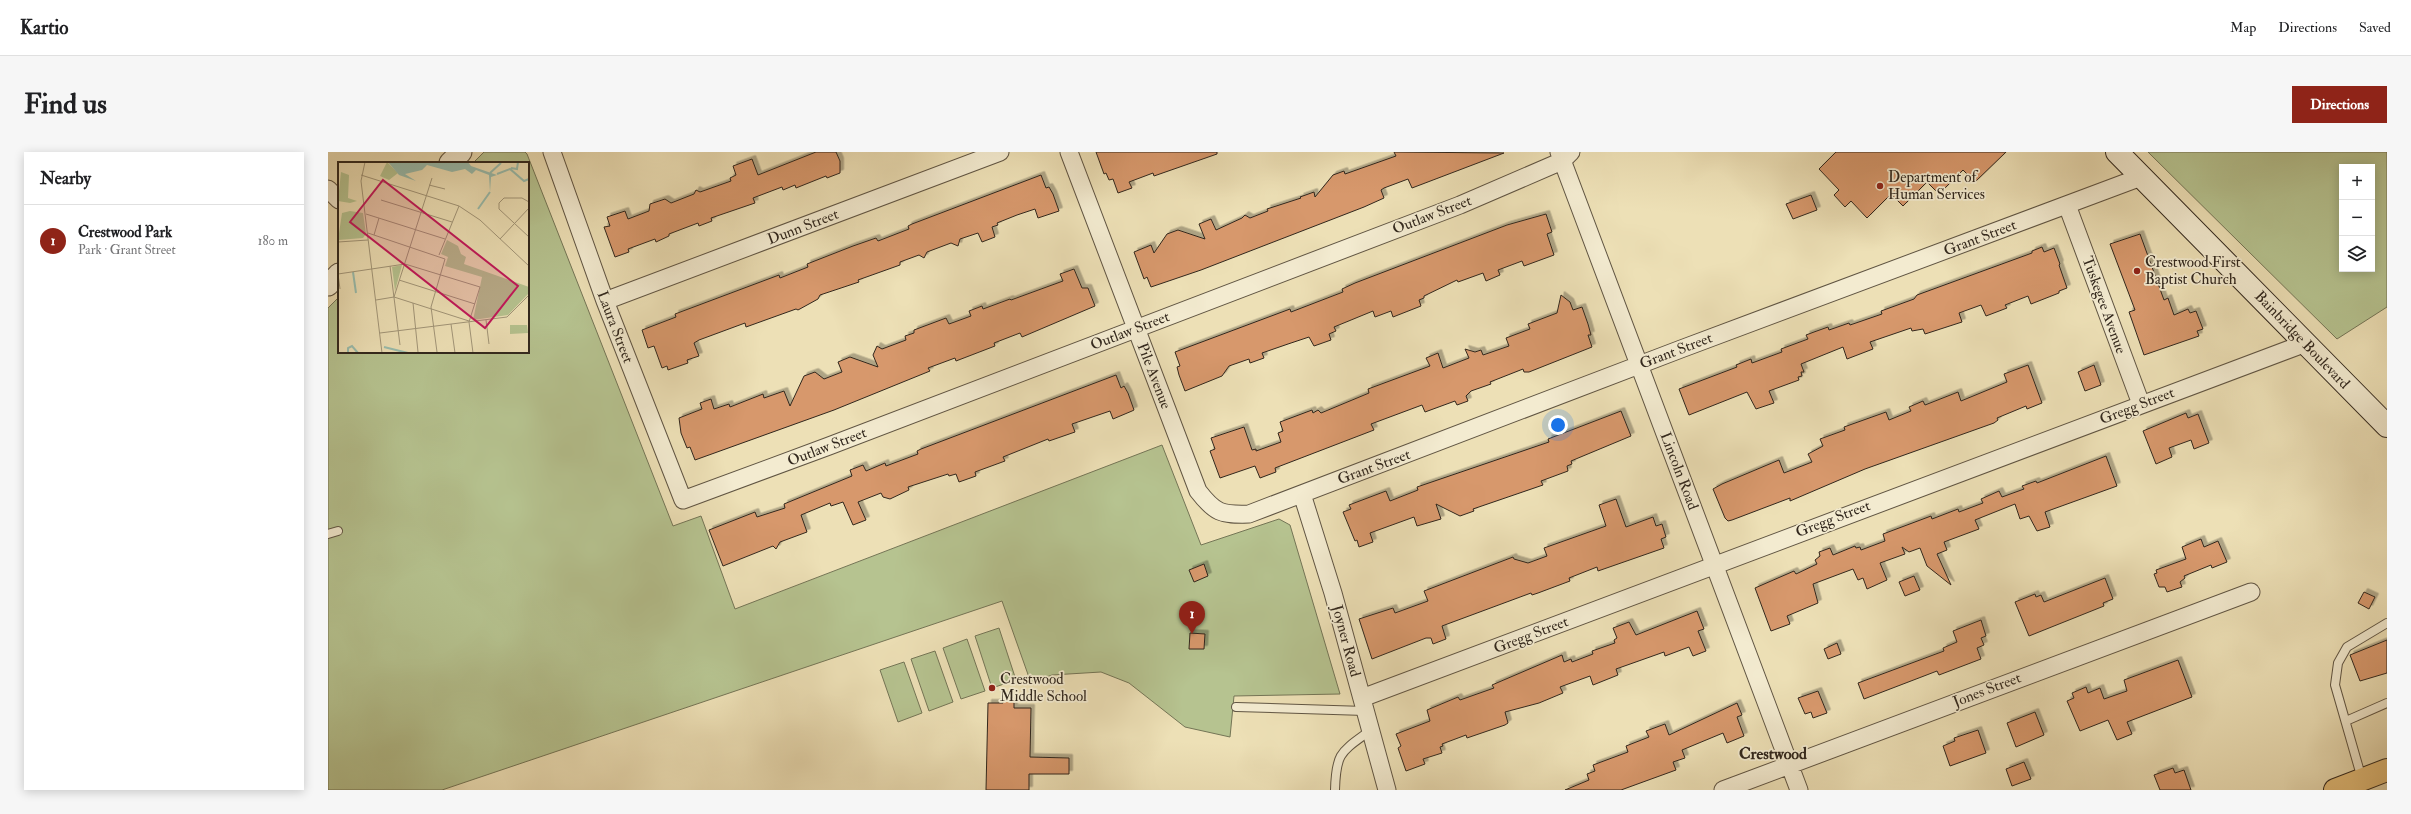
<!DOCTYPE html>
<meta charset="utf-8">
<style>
:root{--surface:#fff;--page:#f6f6f6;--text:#202124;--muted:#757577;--line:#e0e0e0;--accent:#8f2418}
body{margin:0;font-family:"IM FELL Double Pica",serif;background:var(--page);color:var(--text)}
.controls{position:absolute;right:12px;top:12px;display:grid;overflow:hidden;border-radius:0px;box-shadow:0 2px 10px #0003}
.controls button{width:36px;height:36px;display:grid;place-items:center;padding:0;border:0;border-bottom:1px solid var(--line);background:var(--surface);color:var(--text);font:20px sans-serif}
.you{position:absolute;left:1230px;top:273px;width:14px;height:14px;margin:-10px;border:3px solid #fff;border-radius:50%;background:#1a73e8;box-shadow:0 0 0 6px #1a73e833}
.badge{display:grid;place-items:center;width:26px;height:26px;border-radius:50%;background:var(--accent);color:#fff;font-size:13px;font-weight:700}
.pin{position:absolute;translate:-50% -33px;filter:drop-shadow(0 1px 2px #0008)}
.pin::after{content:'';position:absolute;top:21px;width:14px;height:12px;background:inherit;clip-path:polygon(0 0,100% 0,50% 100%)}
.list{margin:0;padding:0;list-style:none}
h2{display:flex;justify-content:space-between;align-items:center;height:52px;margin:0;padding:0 16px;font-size:17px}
h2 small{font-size:13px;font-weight:400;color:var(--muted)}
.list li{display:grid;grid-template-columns:26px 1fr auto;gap:12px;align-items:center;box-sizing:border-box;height:72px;padding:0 16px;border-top:1px solid var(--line)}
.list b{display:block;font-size:15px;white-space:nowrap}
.list p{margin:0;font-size:13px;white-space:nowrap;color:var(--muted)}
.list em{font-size:13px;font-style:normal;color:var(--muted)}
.icon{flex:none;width:22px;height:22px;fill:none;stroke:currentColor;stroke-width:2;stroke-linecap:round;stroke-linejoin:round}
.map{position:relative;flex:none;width:2059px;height:638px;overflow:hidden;border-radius:0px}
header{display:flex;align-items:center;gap:24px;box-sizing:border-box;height:56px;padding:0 20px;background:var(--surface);border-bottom:1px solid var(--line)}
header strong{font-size:19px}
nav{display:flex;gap:22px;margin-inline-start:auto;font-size:14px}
.intro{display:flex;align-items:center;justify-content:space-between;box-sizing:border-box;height:96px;padding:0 24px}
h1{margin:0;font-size:28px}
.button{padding:10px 18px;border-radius:0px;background:var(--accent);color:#fff;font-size:14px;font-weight:700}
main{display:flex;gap:24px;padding:0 24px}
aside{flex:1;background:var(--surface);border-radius:0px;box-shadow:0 2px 10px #0003}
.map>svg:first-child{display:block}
</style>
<header>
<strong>Kartio</strong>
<nav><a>Map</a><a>Directions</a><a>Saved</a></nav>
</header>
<div class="intro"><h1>Find us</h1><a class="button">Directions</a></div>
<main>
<aside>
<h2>Nearby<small></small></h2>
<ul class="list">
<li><span class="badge">1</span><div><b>Crestwood Park</b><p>Park · Grant Street</p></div><em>180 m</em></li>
</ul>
</aside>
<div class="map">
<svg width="2059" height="638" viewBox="0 0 2059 638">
<defs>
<filter id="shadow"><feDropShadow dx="3.5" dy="-3.5" stdDeviation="0" flood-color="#0004"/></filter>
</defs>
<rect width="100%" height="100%" fill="#ede0b6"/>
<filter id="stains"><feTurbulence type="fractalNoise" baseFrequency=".005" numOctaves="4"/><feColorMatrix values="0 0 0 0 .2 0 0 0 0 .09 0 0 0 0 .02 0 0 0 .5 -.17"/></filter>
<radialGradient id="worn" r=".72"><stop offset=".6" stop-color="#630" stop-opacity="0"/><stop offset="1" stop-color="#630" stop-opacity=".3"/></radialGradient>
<!-- green -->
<path fill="#b6c390" stroke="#747556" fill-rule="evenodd" d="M156,0H197L199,2L345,374L373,364L407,457L834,293L873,393L951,367L962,373L1012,542L906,544L902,585L857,575L801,531L773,520L724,523L703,531L674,449L114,638H0V156L11,145V200H200V11H145Z
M1820,0H2059V155L2009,187ZM2014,15H2044V117H2014Z
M671,476L688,528L664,536L647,484Z
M639,487L657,539L633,547L615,496Z
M607,499L625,550L601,559L583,507Z
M576,510L594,561L570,570L552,518Z"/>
<!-- building -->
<path fill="#d7986c" stroke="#31271d" filter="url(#shadow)" d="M488,0H508L512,9V21L499,26L498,24L468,36L467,33L455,38L454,35L425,46L427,51L383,66L384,69L371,74L370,71L341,82V84L328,90L327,87L300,97L301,100L287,105L276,75L282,74L279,65L297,59L300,67L321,59L322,52L337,47L343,51L366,42L368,38L372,40L403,29L402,26L408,23L405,14L424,7L430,23Z
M768,0H889V2L826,24L825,21L801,30L804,36L790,41L785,27L781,28L778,21L776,22Z
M1066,0L1176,1L1084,36L1080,27L1056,36L1053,38L1056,46L1036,55L873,118L823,135L819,125L816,127L806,100L823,93L826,101L839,82L850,78L877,87L871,72L883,67L888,78L914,66L917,63L922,66L940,59L939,57L973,46L972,45L986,40L987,45L1005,23L1016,19L1017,22L1068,4Z
M1508,0H1678L1647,30L1635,18L1611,42L1599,30L1575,54L1563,42L1539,66L1523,49L1517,55L1506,43L1511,38L1491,17Z
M713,23L718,36L721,35L725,42L731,59L710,66L707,57L689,63L669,71L670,73L664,75L667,85L654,90L650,81L632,87L630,94L623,91L599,100L596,106L591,103L572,110V113L530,128L531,130L492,143L490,147L470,158L468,157L418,175L417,171L371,188L366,191L371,204L359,208L360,211L340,218L339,214L334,216L326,194L320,196L314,178L348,165L347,162L451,123L452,126L480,115L479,112L525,94L548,86L550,89L581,77L580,74L584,72Z
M1483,43L1489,58L1465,67L1458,52Z
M1218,62L1224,80L1219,82L1226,103L1196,114L1194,109L1170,118L1172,123L1158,129L1155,121L1130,130L1129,128L1096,144V146L1091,148L1093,154L1065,165L1063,159L1047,165L1045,159L1006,175L1008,179L1001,182L1003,188L986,194L981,185L960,192L934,201L936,206L922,211L921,207L901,214L894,224L857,239L851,223L849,215L852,214L847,200L962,157L963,160L1015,140L1014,137L1027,131L1179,73Z
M1812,82L1836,148L1840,146L1846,163L1860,157L1862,161L1868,159L1875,177L1869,179L1871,184L1816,203L1801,160L1807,158L1782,92Z
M1714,95L1716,100L1726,96L1732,112L1731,113L1739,136L1731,139V141L1703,152L1700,144L1677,153L1679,156L1658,164L1653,153L1631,161L1634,170L1597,182L1595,177L1584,179L1583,176L1542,190L1545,197L1519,207L1515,195L1473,212L1476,220H1473L1474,224L1470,225L1471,228L1441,239L1446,251L1428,257L1419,240L1361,263L1351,237L1409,215L1408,213L1423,207L1424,211L1454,200L1453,197L1480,187L1478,183L1486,180L1500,175L1501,178L1521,171L1522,173L1554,162L1553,159L1586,147L1589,143L1704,101V99Z
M746,117L754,136H760L767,154L694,185L692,181L666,191L667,194L628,209L627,206L600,216L602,219L506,258L367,308L362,295L359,296L353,281L351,266L374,257L372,251L383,247L386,257L401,252L402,255L435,242L436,246L456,239L462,254L476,224L487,220L496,227L514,220L510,210L522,205L550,215L545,203L549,194L554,197L578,188L577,184L586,181V178L618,166L621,172L643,164L641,159L654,154L655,157L682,147L683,148L735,129L732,122Z
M1233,143L1242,150L1245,158L1254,155L1260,172L1263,183H1260L1264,195L1201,220H1196L1195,217L1162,230L1163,232L1143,239L1138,244L1140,249L1129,253L1127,249L1097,260L1094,253L1043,272L1046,278L947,316L948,320L932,326L927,314L892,326L882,299L887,297L883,286L916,275L924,298L928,297V299L953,290L950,281L955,279L952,270L984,258L985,261L990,258L993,261L1041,241L1040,237L1102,214L1098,206L1110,201L1115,216L1141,206L1137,197L1147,200L1153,198L1155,203L1181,194L1178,186L1202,177L1200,172L1229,161Z
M1700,213L1714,251L1699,257L1698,254L1669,266L1670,268L1666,271L1537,317L1462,349V346L1404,368L1400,369L1397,366L1385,337L1394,332L1451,308L1456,321L1484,310L1480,302L1495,294L1492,287L1517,278L1516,275L1558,260L1561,268L1583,259L1581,255L1595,249L1597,253L1630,240L1633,249L1679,230L1676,222Z
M1766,213L1773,233L1757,239L1750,220Z
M788,223L793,236L796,234L800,241L806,258L804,259L785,267L782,259L744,272L747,280L721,289L720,287L675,305L677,309L647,320L648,324L631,330L628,322L621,324L620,322L580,335L581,338L562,347L555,345L553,341L530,350L538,368L525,373L515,350L503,354L502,351L473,363L479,380L452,390L448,397L445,394L395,414L381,378L427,360L429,365L457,356L456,352L524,324L522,318L535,313L538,319L557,311L558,314L590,302L589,299L593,297Z
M1293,259L1303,284L1243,309L1244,312L1239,314L1240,319L1213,329L1215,333L1145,357L1146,359L1132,364L1108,352L1113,367L1089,374L1086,365L1042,381L1045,390L1031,395L1029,388L1027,389L1015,360L1023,357L1021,353L1058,339L1062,349L1090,338L1089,335L1221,290L1220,287Z
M1858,261L1860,266L1870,262L1881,291L1866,297L1863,288L1841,296L1844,305L1828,312L1815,279Z
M1778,304L1789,334L1717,360L1722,375L1709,379L1701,364L1692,367L1687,352L1647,368L1651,377L1616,390L1619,398L1609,402L1623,433L1599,414L1592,396L1581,400L1574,395L1577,402L1552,411L1559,428L1539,437L1535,426L1530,428L1525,417L1485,432L1490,451L1459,464L1462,472L1443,479L1427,436L1466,419L1468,422L1489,412L1487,408L1492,404L1491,400L1502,396L1505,403L1527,394L1528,396L1532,395L1533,398L1557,389L1555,382L1603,364L1604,367L1630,357L1631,360L1655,351L1653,347L1671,339L1674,345L1696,337L1694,334L1708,329L1709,331Z
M1288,347L1298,375L1325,365L1328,374L1334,372L1338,385L1333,387L1336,396L1270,419L1269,415L1241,426L1242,429L1210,441L1204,443L1203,441L1114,474L1118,487L1105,492L1103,486H1098L1044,507L1031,467L1065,456L1067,461L1100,449L1096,439L1185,405L1186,407L1200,411L1219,404L1216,396L1278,374L1271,353Z
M1873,387L1876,395L1890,389L1899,410L1884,416L1883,413L1856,424L1857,426L1852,430L1854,435L1839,440L1837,435H1831L1826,422L1829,421L1828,418L1858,407L1854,395Z
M876,412L880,424L866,430L861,418Z
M1586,424L1592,438L1577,444L1571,430Z
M1777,426L1785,447L1775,451L1776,454L1701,484L1687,450L1707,442L1708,445L1713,443L1716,450Z
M2036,440L2047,445L2041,457L2030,451Z
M1369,459L1376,477L1370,479L1378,499L1365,504L1361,495L1337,504L1336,500L1288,517L1290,523L1265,533L1262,524L1232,535L1235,541L1211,551L1177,560L1180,571L1177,573L1139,586L1138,583L1114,592L1115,594L1112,595L1114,601L1095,607L1097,612L1078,619L1070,596L1073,594L1068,582L1102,569L1099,558L1130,545L1132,548L1166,536L1164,533L1234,503L1236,510L1243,507L1244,510L1265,502L1264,499L1287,491L1286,488L1289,486L1285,476L1301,470L1308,483Z
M1653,468L1658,484L1653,486L1656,493L1649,496L1653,507L1611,523L1609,519L1536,547L1530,531L1616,499L1615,496L1629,490L1625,479Z
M862,481L877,482L876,497H861Z
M2059,488V521L2032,529L2022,503Z
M1509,491L1513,502L1500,507L1496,497Z
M1850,508L1864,545L1799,570L1804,582L1789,588L1780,568L1752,579L1739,549L1746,546L1744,541L1758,535L1760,541L1772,536L1776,547L1799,539L1796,528Z
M1490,539L1499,561L1485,566L1483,560L1477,562L1470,546Z
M675,549H686V556H703L702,605L741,606V622H701V638H658L660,551H675Z
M1409,551L1414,563L1409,565L1416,584L1399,591L1395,581L1354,598L1357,606L1345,610L1348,618L1293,638H1237L1261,628L1259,622L1267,619L1265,613L1300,600L1298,594L1321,585L1318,579L1337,572L1341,583Z
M1707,560L1716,583L1688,595L1679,571Z
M1650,578L1658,601L1622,614L1615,594L1627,589L1626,586Z
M1696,610L1703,627L1684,634L1678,617Z
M1845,616L1847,621L1856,618L1863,638H1832L1826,623Z"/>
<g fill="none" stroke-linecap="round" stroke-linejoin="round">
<!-- service casing -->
<g stroke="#605543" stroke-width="10">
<path id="service" d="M0,382L10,379
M908,555L1037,559
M2018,569L2059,551
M2034,627L2007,533L2010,511L2019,495L2059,471
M1007,638C1008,600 1013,600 1043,578"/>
</g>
<!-- minor casing -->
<g stroke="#605543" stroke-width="19">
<path id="minor" d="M224,0L277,149L355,348L501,294L1132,53L1234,9L1243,0
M741,0L870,339C887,361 893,363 921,362L1353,197L1813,25
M1231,0L1471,638
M0,37L11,48
M1739,53L1813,252
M277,149L672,0
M974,342L1005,441L1059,638
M1034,546L1978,191
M1395,638L1923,440"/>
</g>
<!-- tertiary casing -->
<g stroke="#605543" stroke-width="23">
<path id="tertiary" d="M122,11L133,0
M0,133L11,122"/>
</g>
<!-- secondary casing -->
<g stroke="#31271d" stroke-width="24">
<path id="secondary" d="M1789,0L2059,274"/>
</g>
<!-- primary casing -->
<g stroke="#31271d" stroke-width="24">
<path id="primary" d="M2007,638L2059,618"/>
</g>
<!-- service -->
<use href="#service" stroke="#f3ebd0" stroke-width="8"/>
<!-- minor -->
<use href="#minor" stroke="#f3ebd0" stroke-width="17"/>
<!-- tertiary -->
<use href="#tertiary" stroke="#f3ebd0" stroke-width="21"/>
<!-- secondary -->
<use href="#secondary" stroke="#f3ebd0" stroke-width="22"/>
<!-- primary -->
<use href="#primary" stroke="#e6c07b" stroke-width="22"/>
</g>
<!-- markers -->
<g fill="#8f2418" stroke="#f3ebd0" stroke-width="1.5">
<circle cx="1552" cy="34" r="4"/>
<circle cx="1809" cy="119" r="4"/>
<circle cx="664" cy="536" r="4"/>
</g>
<g text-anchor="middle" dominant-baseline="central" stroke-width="3.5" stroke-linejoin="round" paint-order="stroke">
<!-- poi labels -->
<g font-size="15" fill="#31271d" stroke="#f3ebd0" text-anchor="start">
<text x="1560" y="25">Department of<tspan x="1560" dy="17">Human Services</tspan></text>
<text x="1817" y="110">Crestwood First<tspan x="1817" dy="17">Baptist Church</tspan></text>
<text x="672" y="527">Crestwood<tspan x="672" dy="17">Middle School</tspan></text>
</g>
<!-- street labels -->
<g font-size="15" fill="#31271d" stroke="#f3ebd0">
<text transform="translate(1104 63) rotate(-21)">Outlaw Street</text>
<text transform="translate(475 75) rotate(-21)">Dunn Street</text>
<text transform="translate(1652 86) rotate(-21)">Grant Street</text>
<text transform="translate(1776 153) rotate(70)">Tuskegee Avenue</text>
<text transform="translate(287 175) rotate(69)">Laura Street</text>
<text transform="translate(802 179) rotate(-21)">Outlaw Street</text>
<text transform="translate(1974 188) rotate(46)">Bainbridge Boulevard</text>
<text transform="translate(1348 199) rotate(-21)">Grant Street</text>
<text transform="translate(826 224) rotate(69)">Pile Avenue</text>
<text transform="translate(1809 254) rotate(-21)">Gregg Street</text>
<text transform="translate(499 295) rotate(-21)">Outlaw Street</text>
<text transform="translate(1046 315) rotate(-20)">Grant Street</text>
<text transform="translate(1351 319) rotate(69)">Lincoln Road</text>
<text transform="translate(1505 367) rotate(-21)">Gregg Street</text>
<text transform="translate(1203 483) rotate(-21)">Gregg Street</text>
<text transform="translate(1018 489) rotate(75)">Joyner Road</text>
<text transform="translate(1659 538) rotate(-21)">Jones Street</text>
</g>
<!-- neighbourhood labels -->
<g font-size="16" font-weight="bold" fill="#31271d" stroke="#f3ebd0">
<text x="1445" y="602">Crestwood</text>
</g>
</g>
<!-- overview -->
<g transform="translate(10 10)">
<rect width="191" height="191" fill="#ede0b6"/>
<path d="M49,0L60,11L51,18L42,14ZM3,10L11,13L10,36L19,39L12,41L0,39ZM12,49L25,51L28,72L25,76L0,78L4,51ZM109,78L120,84L123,92L128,95L126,102L191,125V131L170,153L135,158L144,115L107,104L110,95L103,92ZM64,103L57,129L54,105ZM172,163H189L190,171L172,172Z" fill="#b6c390"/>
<path d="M50,0H130L133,4L159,13L153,15L152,30L151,13L138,8L134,12L127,7L114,10L89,3L84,8L67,12L78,19L61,13Z" fill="#99bdae"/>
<path fill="none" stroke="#99bdae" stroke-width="2" d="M173,6L179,7L180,0M152,11L163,1M159,12L172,7L186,19L191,17M140,47L152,30M15,110L18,131M46,185L70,191M10,191V186L14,184L20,191"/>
<path fill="none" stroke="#a29679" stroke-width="1" d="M27,0L23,19L44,191M23,13L121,44L142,58L191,104M91,23L107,27M166,36L161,41V47L191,75M166,36H184L191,40M43,38L114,60M28,52L107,77M30,71L107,97L93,145L99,190M36,73L41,56M162,77L191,46M0,80L30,78M101,93L121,44M52,104L62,183M0,112L67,102L142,125L131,160L135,191M0,112L2,127M61,118L137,142M56,135L94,16M38,138L56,135L131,159M75,141L80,190M148,158L151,182M113,162L117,191M42,171L169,155L191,133"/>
<path fill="#c2185b" fill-opacity="0.15" stroke="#c2185b" stroke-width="2" d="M45,18L180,124L147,166L12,60Z"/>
<rect width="191" height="191" fill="none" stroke="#31271d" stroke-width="2"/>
</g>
<rect width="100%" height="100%" filter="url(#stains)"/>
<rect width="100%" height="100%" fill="url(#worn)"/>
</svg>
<div class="controls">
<button>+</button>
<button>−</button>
<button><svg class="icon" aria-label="layers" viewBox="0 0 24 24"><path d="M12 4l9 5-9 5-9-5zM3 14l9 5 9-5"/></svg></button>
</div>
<div class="you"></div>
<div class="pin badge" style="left:864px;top:482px">1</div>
</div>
</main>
